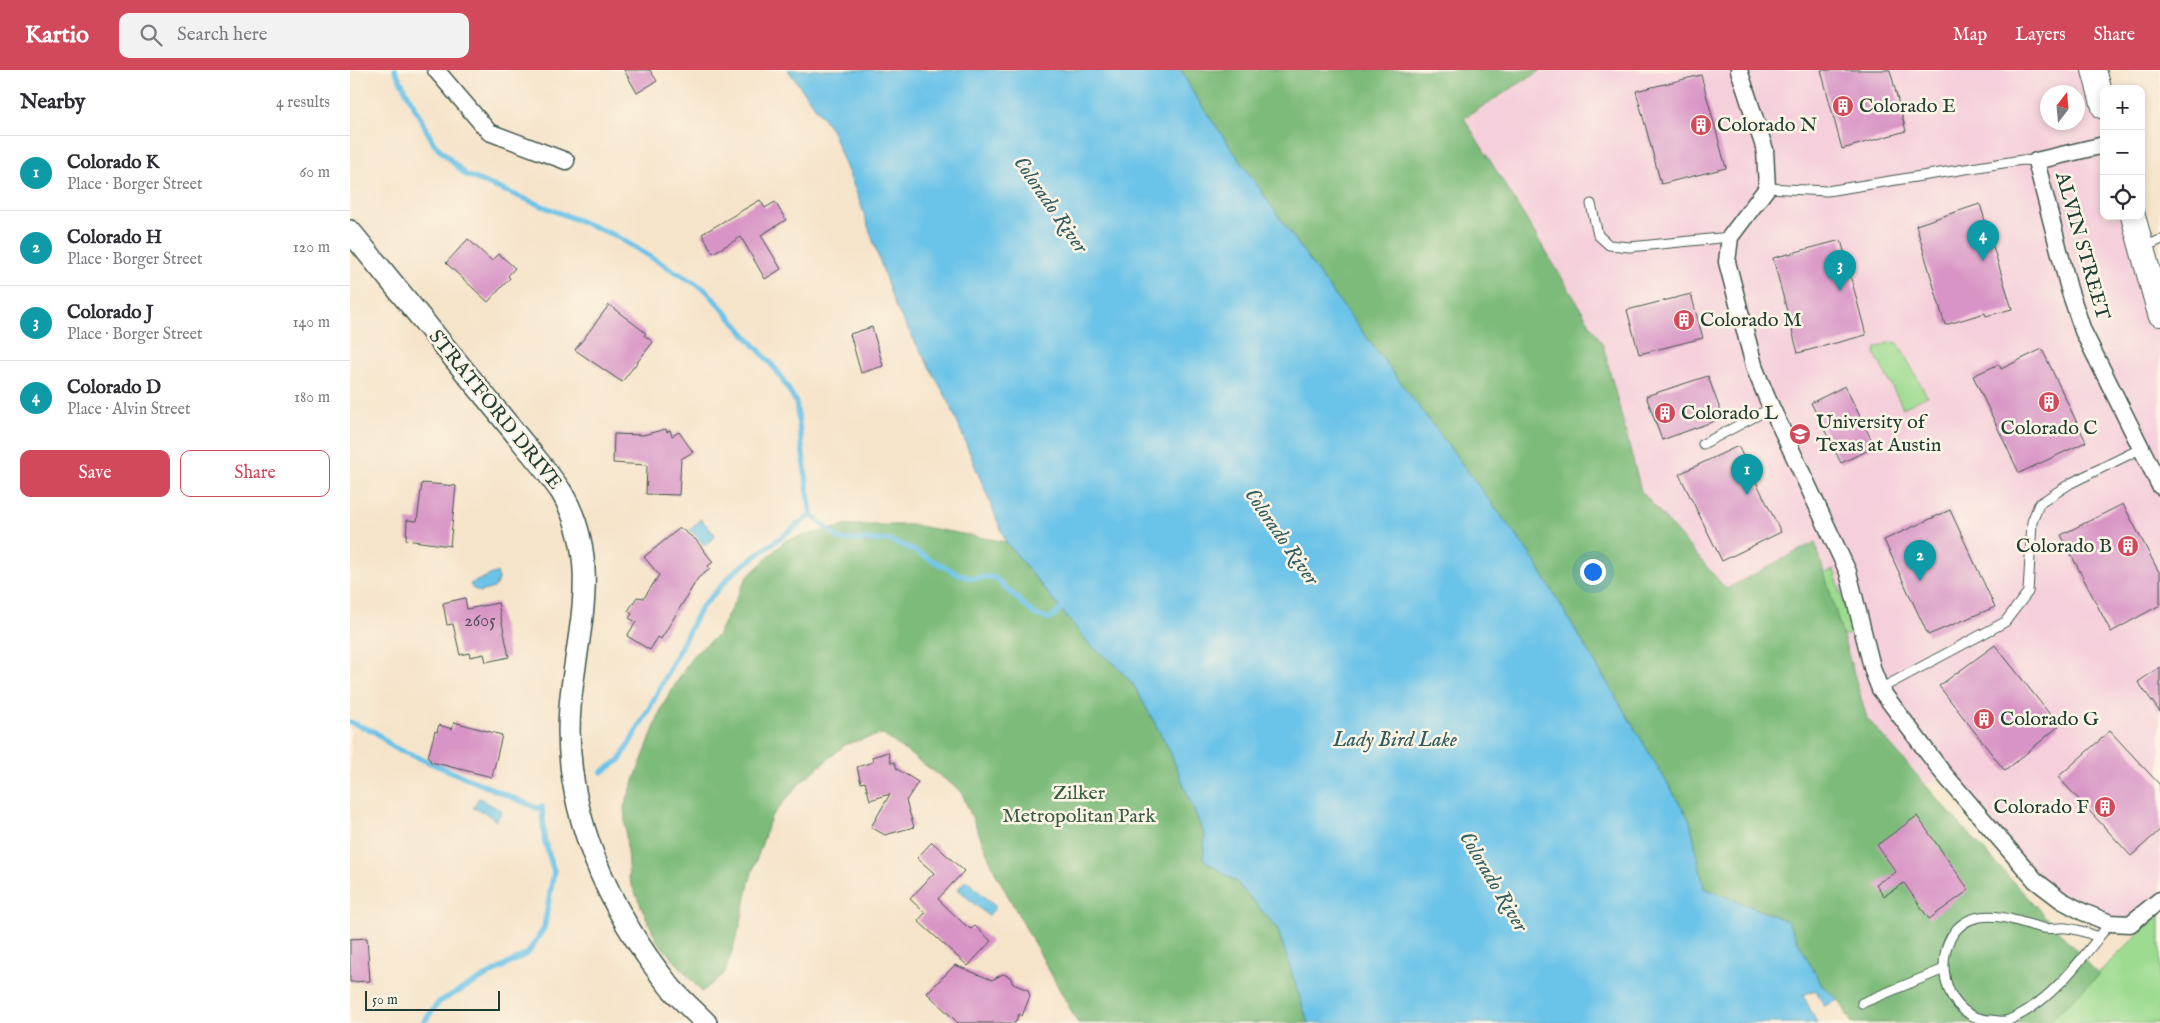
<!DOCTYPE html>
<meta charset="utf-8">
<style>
:root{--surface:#fff;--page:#f2f2f3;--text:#2b2b33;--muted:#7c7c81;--line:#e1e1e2;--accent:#d1495b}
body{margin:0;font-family:"IM FELL English",serif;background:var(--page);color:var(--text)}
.controls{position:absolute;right:15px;top:15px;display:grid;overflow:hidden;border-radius:10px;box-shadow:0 2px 8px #0003}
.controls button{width:45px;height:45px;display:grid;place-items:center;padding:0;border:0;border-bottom:1px solid var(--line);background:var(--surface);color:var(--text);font:25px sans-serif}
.compass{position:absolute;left:1690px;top:15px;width:45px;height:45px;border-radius:50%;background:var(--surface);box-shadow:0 2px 8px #0003;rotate:16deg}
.scale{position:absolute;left:15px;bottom:12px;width:135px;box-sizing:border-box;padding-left:5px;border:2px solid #1f3d34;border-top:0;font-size:14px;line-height:18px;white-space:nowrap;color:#1f3d34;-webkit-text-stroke:4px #fcf5e5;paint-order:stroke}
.you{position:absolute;left:1242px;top:501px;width:18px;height:18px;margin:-12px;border:4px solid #fff;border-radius:50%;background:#1a73e8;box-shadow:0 0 0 8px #1a73e833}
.badge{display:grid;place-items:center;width:32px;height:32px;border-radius:50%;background:var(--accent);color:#fff;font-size:16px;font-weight:700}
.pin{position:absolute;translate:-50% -41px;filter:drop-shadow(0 1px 2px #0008)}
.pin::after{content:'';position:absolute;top:26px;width:18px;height:15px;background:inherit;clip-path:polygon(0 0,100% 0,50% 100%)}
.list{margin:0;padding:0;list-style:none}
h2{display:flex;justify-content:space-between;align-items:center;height:65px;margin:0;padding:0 20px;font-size:21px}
h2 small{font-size:16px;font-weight:400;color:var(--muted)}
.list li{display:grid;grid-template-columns:32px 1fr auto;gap:15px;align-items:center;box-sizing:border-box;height:75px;padding:0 20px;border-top:1px solid var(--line)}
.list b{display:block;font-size:19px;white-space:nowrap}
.list p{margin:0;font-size:16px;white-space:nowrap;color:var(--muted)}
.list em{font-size:16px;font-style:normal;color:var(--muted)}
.actions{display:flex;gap:10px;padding:15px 20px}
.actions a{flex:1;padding:11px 0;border:1px solid var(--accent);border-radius:10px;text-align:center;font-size:18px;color:var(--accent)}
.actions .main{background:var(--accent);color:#fff}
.icon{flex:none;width:28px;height:28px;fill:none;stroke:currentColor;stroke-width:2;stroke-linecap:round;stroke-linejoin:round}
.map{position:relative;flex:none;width:1810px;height:953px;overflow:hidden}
header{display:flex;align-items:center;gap:30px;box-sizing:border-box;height:70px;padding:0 25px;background:var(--accent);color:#fff}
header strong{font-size:24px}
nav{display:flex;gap:28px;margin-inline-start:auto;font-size:18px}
.search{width:350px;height:45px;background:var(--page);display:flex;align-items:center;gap:12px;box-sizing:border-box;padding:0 18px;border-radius:10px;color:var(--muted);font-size:19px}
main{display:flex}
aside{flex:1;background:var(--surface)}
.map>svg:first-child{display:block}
</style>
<header>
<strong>Kartio</strong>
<div class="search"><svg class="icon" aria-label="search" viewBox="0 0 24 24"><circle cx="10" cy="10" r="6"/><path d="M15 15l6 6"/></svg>Search here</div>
<nav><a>Map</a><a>Layers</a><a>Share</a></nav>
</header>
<main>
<aside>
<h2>Nearby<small>4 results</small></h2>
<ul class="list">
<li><span class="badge" style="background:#0f9aa8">1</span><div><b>Colorado K</b><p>Place · Borger Street</p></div><em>60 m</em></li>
<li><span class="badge" style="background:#0f9aa8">2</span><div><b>Colorado H</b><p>Place · Borger Street</p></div><em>120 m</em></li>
<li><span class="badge" style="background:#0f9aa8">3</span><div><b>Colorado J</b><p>Place · Borger Street</p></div><em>140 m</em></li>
<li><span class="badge" style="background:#0f9aa8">4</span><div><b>Colorado D</b><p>Place · Alvin Street</p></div><em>180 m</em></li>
</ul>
<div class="actions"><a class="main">Save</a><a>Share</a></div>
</aside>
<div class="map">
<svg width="1810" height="953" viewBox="0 0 1810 953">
<rect width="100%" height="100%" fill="#fcf5e5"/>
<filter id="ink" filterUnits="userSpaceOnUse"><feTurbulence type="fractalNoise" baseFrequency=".02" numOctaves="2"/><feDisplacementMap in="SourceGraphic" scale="10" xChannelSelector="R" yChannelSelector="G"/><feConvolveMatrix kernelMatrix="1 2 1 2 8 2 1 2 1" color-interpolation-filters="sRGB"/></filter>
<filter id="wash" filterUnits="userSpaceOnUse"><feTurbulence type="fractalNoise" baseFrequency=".0096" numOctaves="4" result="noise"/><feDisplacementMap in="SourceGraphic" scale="20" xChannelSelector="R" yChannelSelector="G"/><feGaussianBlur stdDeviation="1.12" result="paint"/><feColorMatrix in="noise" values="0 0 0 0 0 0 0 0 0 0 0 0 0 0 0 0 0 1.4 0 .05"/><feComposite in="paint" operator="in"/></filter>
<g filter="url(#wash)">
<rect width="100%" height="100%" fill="#f6e4ca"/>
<!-- built -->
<path fill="#f5cfdb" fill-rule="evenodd" d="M831,0H1744L1754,37V146H1783L1810,244V830L1780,854L1711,830L1593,703L1404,838L845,26ZM1698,22H1728V52H1698Z"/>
<!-- green -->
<path fill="#9cdb90" stroke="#5e8c62" d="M1540,272L1548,273L1577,326L1553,338L1525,284L1526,278Z
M1484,500L1503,563L1455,578L1436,515Z
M1810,843V953H1697Z"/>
<!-- forest -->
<path fill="#7dbb7a" stroke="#4e7c57" d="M831,0H1191L1114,48L1253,275L1291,421L1376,519L1465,472L1517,648L1599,742L1749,905L1697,953H1502L1489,930L1472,916L1437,851L1354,818L1340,751L1180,484L971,207L845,26Z
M498,455H563L656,472L740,575L766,595L783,614L818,677L855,767L853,789L886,812L927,857L958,953H728L646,804L611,721L532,664L496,674L451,712L421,747L400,809L390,856L375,903L352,922L307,871L279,809L274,737L312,637L343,585L367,566L397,507L436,470Z"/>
<!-- water -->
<path fill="#6bc3e8" stroke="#45808e" d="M438,0H831L845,26L971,207L1180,484L1340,751L1354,818L1437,851L1472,916L1489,930L1474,936L1466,920L1453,925L1467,953H958L927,857L886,812L853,789L855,767L818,677L783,614L766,595L740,575L656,472L599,332L545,236L510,132L481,59Z
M351,449L366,466L355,476L340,460Z
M147,502L149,510L144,518L130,522L122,518L120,514Z
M129,728L152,741L146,751L136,743L123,738Z
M616,810L646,837L638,846L608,819Z"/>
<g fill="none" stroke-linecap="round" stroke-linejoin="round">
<!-- stream -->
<path stroke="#6bc3e8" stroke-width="5.5" d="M45,0L84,74L116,105L264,165L356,220L428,302L446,332L461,445L491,470H538L555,476L608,504L621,508L644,507L684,544L700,549L715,535
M0,652L25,662L43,677L187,738L192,737L194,769L204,801L194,858L178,883L89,932L73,953
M252,702L270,690L300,637L350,539L384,502L461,445"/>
</g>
<g id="blocks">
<!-- building -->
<path fill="#d894c6" d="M274,0H300L307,11L287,23Z
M1471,0H1540L1556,61L1492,79Z
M1351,5L1376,98L1311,114L1286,21Z
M410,130L415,138L425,132L436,150L411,165L431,199L415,209L391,167L363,183L352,164Z
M1630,134L1662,239L1636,246L1635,243L1595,255L1566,155Z
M118,169L142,191L149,184L165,198L158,206L160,208L138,232L96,193Z
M1491,170L1516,265L1448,283L1423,188Z
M1341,224L1353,268L1289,284L1277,240Z
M259,235L296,263L294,265L303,272L272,312L225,280Z
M522,257L533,296L511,303L500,264Z
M1692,279L1736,372L1669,403L1623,306L1649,294L1651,299Z
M1358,306L1373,348L1312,370L1296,326Z
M1495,316L1525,377L1491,393L1461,333Z
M316,359L317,362L320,360L322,366L329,362L343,382L331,389L329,425L296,424L297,395L263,393L264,364L293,365Z
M1388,376L1431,462L1372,491L1329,404Z
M72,413L106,416L100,476L56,470L57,450L67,451Z
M1773,434L1810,504V535L1761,562L1711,465Z
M1600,440L1645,537L1578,565L1534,470Z
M330,458L346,470L363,492L358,496L360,499L348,508L311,569L308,567L300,580L277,566L286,552L279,548L282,544L278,541L287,527L294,528L309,505L294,487Z
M115,528L117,539L148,533L159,587L136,592L134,584L120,587L119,583L110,585L103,554L97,555L93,533Z
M1645,575L1709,656L1655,701L1589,616Z
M1810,597V642L1788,612Z
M104,652L152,665L142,707L81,692L78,687L85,661L87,662L89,655L102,659Z
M1760,661L1810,715V760L1781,786L1708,707Z
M538,682L541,693L544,692L547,699L568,712L556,731L564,757L535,765L521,757L540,724L520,730L515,712L511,713L507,697L523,692L522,687Z
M1567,746L1619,820L1579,849L1554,813L1534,826L1526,814L1546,802L1527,775Z
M582,772L614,801L588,829L615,855L621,859L625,856L641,871L618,896L568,851L575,843L560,829L584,803L567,788Z
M17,868L20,911L0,912V869Z
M605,895L642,910L653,904L660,907L663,914L678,920L680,926L672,946L669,944L665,953H608L577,923Z"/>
</g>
</g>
<g filter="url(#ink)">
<use href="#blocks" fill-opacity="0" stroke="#3f564a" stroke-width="1"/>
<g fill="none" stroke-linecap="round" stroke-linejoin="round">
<!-- service casing -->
<g stroke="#3f564a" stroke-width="11">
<path id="service" d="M1417,118L1477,121L1672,90L1686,91
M1241,134L1248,165L1259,175L1280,177L1380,167
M1792,178L1810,170
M1353,374L1421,338
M1530,619L1655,552L1678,522L1682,452L1689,434L1721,413L1790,379
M1749,867C1738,863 1728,859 1716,858C1708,857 1701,860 1693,858C1673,854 1651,843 1630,847C1578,855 1583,948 1641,950C1646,951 1654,952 1659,950C1702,932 1732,888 1760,853
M1512,933L1594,899"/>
</g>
<!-- minor casing -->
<g stroke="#3f564a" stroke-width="19">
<path id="minor" d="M86,0L139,62L216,91
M1389,0L1415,80L1417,118L1380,167L1377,192L1405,299L1417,328L1498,502L1523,601L1530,619L1593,703L1686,811L1711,830L1733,842L1760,853L1780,854L1810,830
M1754,75L1686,91L1719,219L1733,261L1810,416"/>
</g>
<!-- tertiary casing -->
<g stroke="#3f564a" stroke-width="24">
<path id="tertiary" d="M0,161L192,396C199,405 206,414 212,423C253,494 226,563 220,637C212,738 258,841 321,918C332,930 344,941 356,953"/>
</g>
<!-- secondary casing -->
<g stroke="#3f564a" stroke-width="26">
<path id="secondary" d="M1744,0L1754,37
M1783,146L1810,244"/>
</g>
<!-- service -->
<use href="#service" stroke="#fff" stroke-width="9"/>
<!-- minor -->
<use href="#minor" stroke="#fff" stroke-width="16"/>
<!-- tertiary -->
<use href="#tertiary" stroke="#fff" stroke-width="21"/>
<!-- secondary -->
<use href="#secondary" stroke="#fff" stroke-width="24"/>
</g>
</g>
<!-- icons -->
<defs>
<g id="building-disc" transform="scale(1.125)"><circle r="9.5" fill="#d1495b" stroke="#fcf5e5"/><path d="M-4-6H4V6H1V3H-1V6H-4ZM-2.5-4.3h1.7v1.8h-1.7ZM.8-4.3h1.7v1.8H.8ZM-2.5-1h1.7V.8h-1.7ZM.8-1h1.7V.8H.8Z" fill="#fff"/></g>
<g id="university-disc" transform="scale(1.125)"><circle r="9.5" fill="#d1495b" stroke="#fcf5e5"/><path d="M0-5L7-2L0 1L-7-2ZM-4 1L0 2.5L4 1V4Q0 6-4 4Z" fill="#fff"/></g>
</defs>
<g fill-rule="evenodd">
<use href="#building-disc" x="1493" y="36"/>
<use href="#building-disc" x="1351" y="55"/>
<use href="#building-disc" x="1334" y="250"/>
<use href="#building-disc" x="1699" y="332"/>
<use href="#building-disc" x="1315" y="343"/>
<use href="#university-disc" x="1450" y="364"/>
<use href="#building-disc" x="1778" y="476"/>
<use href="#building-disc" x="1634" y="649"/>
<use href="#building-disc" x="1755" y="737"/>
</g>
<g text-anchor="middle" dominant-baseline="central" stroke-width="5" stroke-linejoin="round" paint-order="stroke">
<!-- number labels -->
<g font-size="18" fill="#4d5358">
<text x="130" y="551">2605</text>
</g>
<!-- poi labels -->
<g font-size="20" fill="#1f3d34" stroke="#fcf5e5" text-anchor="start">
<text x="1509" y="36">Colorado E</text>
<text x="1367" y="55">Colorado N</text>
<text x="1350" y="250">Colorado M</text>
<text x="1331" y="343">Colorado L</text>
<text x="1466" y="352">University of<tspan x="1466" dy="23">Texas at Austin</tspan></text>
<text x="1699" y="358" text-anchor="middle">Colorado C</text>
<text x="1762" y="476" text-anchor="end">Colorado B</text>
<text x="1650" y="649">Colorado G</text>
<text x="1739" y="737" text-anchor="end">Colorado F</text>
</g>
<!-- street labels -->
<g font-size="20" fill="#1f3d34" stroke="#fcf5e5">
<text transform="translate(1732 176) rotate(74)">ALVIN STREET</text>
<text transform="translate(145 340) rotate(51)">STRATFORD DRIVE</text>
</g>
<!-- park labels -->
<g font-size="20" fill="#385d46" stroke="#fcf5e5">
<text x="729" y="723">Zilker<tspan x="729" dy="23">Metropolitan Park</tspan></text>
</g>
<!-- water labels -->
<g font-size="21" font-style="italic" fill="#325e61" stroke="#fcf5e5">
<text transform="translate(700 135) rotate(55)">Colorado River</text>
<text transform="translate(931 467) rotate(55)">Colorado River</text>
<text x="1045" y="670">Lady Bird Lake</text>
<text transform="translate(1143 812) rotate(59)">Colorado River</text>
</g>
</g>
</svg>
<div class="controls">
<button>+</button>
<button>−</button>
<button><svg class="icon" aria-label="locate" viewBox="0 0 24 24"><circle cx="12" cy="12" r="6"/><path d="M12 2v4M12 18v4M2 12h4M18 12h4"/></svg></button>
</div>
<svg class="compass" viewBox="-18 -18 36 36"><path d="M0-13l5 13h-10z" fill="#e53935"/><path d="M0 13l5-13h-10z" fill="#7c7c81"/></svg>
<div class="scale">50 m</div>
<div class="you"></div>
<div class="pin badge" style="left:1397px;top:425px;background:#0f9aa8">1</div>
<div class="pin badge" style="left:1570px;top:511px;background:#0f9aa8">2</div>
<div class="pin badge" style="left:1490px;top:221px;background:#0f9aa8">3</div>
<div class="pin badge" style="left:1633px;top:191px;background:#0f9aa8">4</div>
</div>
</main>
